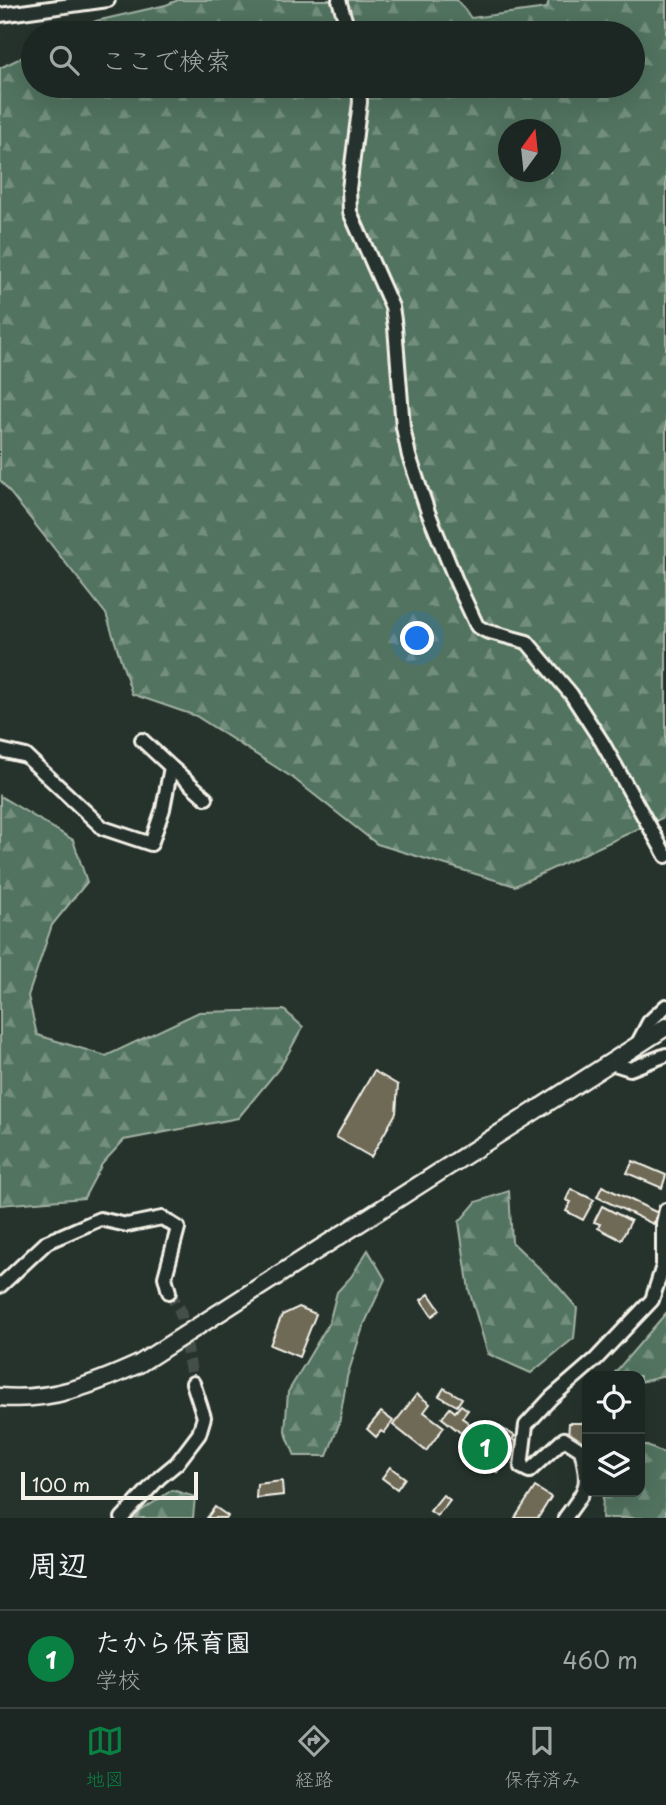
<!DOCTYPE html>
<html lang="ja">
<meta charset="utf-8">
<style>
:root{--surface:#1c2622;--page:#29322f;--text:#f1f3f6;--muted:#a0a5a5;--line:#3a4340;--accent:#0b8043}
body{margin:0;font-family:"Playpen Sans","Klee One",sans-serif;background:var(--page);color:var(--text)}
.controls{position:absolute;right:21px;bottom:21px;display:grid;overflow:hidden;border-radius:14px;box-shadow:0 7px 28px #0002}
.controls button{width:63px;height:63px;display:grid;place-items:center;padding:0;border:0;border-bottom:2px solid var(--line);background:var(--surface);color:var(--text);font:35px sans-serif}
.compass{position:absolute;left:498px;top:119px;width:63px;height:63px;border-radius:50%;background:var(--surface);box-shadow:0 7px 28px #0002;rotate:15deg}
.scale{position:absolute;left:21px;bottom:18px;width:177px;box-sizing:border-box;padding-left:7px;border:4px solid #f4f1e8;border-top:0;font-size:19px;line-height:24px;white-space:nowrap;color:#f4f1e8;-webkit-text-stroke:5px #26332d;paint-order:stroke}
.you{position:absolute;left:418px;top:639px;width:24px;height:24px;margin:-18px;border:5px solid #fff;border-radius:50%;background:#1a73e8;box-shadow:0 0 0 10px #1a73e833}
.badge{display:grid;place-items:center;width:46px;height:46px;border-radius:50%;background:var(--accent);color:#fff;font-size:23px;font-weight:700}
.pin{position:absolute;translate:-50% -50%;border:4px solid #fff;box-shadow:0 2px 7px #0006}
.list{margin:0;padding:0;list-style:none}
h2{display:flex;justify-content:space-between;align-items:center;height:91px;margin:0;padding:0 28px;font-size:30px}
h2 small{font-size:23px;font-weight:400;color:var(--muted)}
.list li{display:grid;grid-template-columns:46px 1fr auto;gap:21px;align-items:center;box-sizing:border-box;height:98px;padding:0 28px;border-top:2px solid var(--line)}
.list b{display:block;font-size:26px;white-space:nowrap}
.list p{margin:0;font-size:23px;white-space:nowrap;color:var(--muted)}
.list em{font-size:23px;font-style:normal;color:var(--muted)}
.icon{flex:none;width:38px;height:38px;fill:none;stroke:currentColor;stroke-width:2;stroke-linecap:round;stroke-linejoin:round}
.map{position:relative;flex:none;width:666px;height:1518px;overflow:hidden}
.search{position:absolute;background:var(--surface);box-shadow:0 7px 28px #0002;left:21px;right:21px;top:21px;height:77px;display:flex;align-items:center;gap:18px;box-sizing:border-box;padding:0 24px;border-radius:38px;color:var(--muted);font-size:26px}
.sheet{height:189px;background:var(--surface)}
nav{display:flex;justify-content:space-around;align-items:center;box-sizing:border-box;height:98px;border-top:2px solid var(--line);background:var(--surface);font-size:19px;color:var(--muted)}
nav a{display:grid;justify-items:center;gap:4px}
nav .on{color:var(--accent)}
.map>svg:first-child{display:block}
</style>
<div class="map">
<svg width="666" height="1518" viewBox="0 0 666 1518">
<defs>
<pattern id="forest-firs" width="22" height="20" patternUnits="userSpaceOnUse" patternTransform="scale(1.75)"><rect width="22" height="20" fill="#51735e"/><path d="M5 1l3.5 6h-7zM16 11l3.5 6h-7z" fill="#738e7d"/></pattern>
</defs>
<rect width="100%" height="100%" fill="#26332d"/>
<filter id="ink" filterUnits="userSpaceOnUse"><feTurbulence type="fractalNoise" baseFrequency=".0143" numOctaves="2"/><feDisplacementMap in="SourceGraphic" scale="14" xChannelSelector="R" yChannelSelector="G"/><feConvolveMatrix kernelMatrix="1 2 1 2 8 2 1 2 1" color-interpolation-filters="sRGB"/></filter>
<g filter="url(#ink)">
<!-- forest -->
<path fill="url(#forest-firs)" stroke="#a2b2a3" stroke-width="2" fill-rule="evenodd" d="M178,0H457L471,18L547,8L549,0H666V816L515,886L377,844L293,778L196,716L132,694L106,614L0,480V68L33,52V86H633V33H71L96,21L166,5ZM508,130H550V172H508Z
M0,796L73,840L87,882L52,925L28,996L37,1035L106,1056L199,1012L284,1010L303,1027L281,1066L238,1118L124,1140L102,1164L84,1198L0,1205Z
M509,1191L512,1242L557,1285L577,1308L574,1338L531,1373L488,1354L469,1290L459,1222L476,1202Z
M368,1250L385,1279L363,1327L347,1377L339,1424L327,1456H295L285,1431L288,1392L329,1323L337,1292L351,1277Z
M666,1313V1376L640,1382V1376H612Z
M640,1443L666,1454V1518H602L603,1492H640Z
M172,1490L195,1497L193,1518H136L141,1511Z"/>
<!-- building -->
<path fill="#6e6a56" stroke="#f4f1e8" stroke-width="2" d="M374,1071L398,1085L396,1113L371,1157L336,1137Z
M633,1161L666,1175L662,1188L627,1173Z
M602,1186L658,1213L653,1224L597,1197Z
M571,1189L594,1200L583,1220L566,1211L571,1202L566,1200Z
M602,1206L631,1221L621,1240L598,1228L600,1224L594,1222Z
M429,1294L440,1310L432,1316L421,1300Z
M299,1307L316,1314L299,1357L270,1345L282,1315Z
M444,1388L462,1398L457,1406L439,1396Z
M417,1394L430,1404L424,1412L444,1427L426,1451L393,1425Z
M461,1405L468,1410L462,1418L469,1423L461,1433L442,1418L450,1408L455,1412Z
M381,1412L393,1421L384,1433L381,1431L376,1437L367,1429Z
M491,1422L515,1436L512,1439L519,1444L498,1473L489,1466L486,1470L474,1462L478,1457L469,1451L478,1438L473,1434L477,1428L483,1432Z
M569,1423H585V1442L568,1437Z
M390,1467L405,1478L397,1489L382,1478Z
M282,1481L283,1495L256,1498L257,1484Z
M535,1487L551,1497L538,1518H515Z
M443,1495L450,1500L437,1516L430,1511Z
M215,1507L228,1516L227,1518H207Z"/>
<g fill="none" stroke-linecap="round" stroke-linejoin="round">
<!-- street-tunnel -->
<path stroke="#455049" stroke-width="12" stroke-dasharray="12 6" stroke-linecap="butt" d="M169,1292L180,1310L193,1383"/>
<!-- street casing -->
<g stroke="#f4f1e8" stroke-width="18">
<path id="street" d="M339,0L349,33
M0,15L108,0
M359,86L360,102L349,189L350,212L392,307L395,327L403,427L409,456L428,512L457,583L477,626L486,631L527,642L571,694L602,742L666,856
M0,750L26,756L103,828L151,844L163,809L171,767L142,740
M171,767L206,798
M637,1045L649,1022L666,1006
M611,1063L630,1069L666,1055
M0,1286L47,1242L100,1219L127,1225L162,1218L178,1228L165,1277L169,1292
M122,1518L160,1477L177,1463L199,1434L204,1417L193,1383
M565,1518C586,1489 591,1487 581,1450L564,1439L529,1471L521,1467L526,1425L551,1398L596,1359L652,1300L663,1266V1223L666,1210"/>
</g>
<!-- secondary casing -->
<g stroke="#f4f1e8" stroke-width="21">
<path id="secondary" d="M0,1397C50,1402 95,1384 139,1364L666,1027"/>
</g>
<!-- street -->
<use href="#street" stroke="#26332d" stroke-width="12"/>
<!-- secondary -->
<use href="#secondary" stroke="#26332d" stroke-width="16"/>
</g>
</g>
</svg>
<div class="controls">
<button><svg class="icon" aria-label="locate" viewBox="0 0 24 24"><circle cx="12" cy="12" r="6"/><path d="M12 2v4M12 18v4M2 12h4M18 12h4"/></svg></button>
<button><svg class="icon" aria-label="layers" viewBox="0 0 24 24"><path d="M12 4l9 5-9 5-9-5zM3 14l9 5 9-5"/></svg></button>
</div>
<svg class="compass" viewBox="-18 -18 36 36"><path d="M0-13l5 13h-10z" fill="#e53935"/><path d="M0 13l5-13h-10z" fill="#a0a5a5"/></svg>
<div class="scale">100 m</div>
<div class="you"></div>
<div class="pin badge" style="left:485px;top:1447px">1</div>
<div class="search"><svg class="icon" aria-label="search" viewBox="0 0 24 24"><circle cx="10" cy="10" r="6"/><path d="M15 15l6 6"/></svg>ここで検索</div>
</div>
<section class="sheet">
<h2>周辺<small></small></h2>
<ul class="list">
<li><span class="badge">1</span><div><b>たから保育園</b><p>学校</p></div><em>460 m</em></li>
</ul>
</section>
<nav>
<a class="on"><svg class="icon" aria-label="map" viewBox="0 0 24 24"><path d="M3 6l6-2 6 2 6-2v14l-6 2-6-2-6 2zM9 4v14M15 6v14"/></svg>地図</a>
<a><svg class="icon" aria-label="directions" viewBox="0 0 24 24"><path d="M12 3l9 9-9 9-9-9zM9 14v-3h6M13 9l2 2-2 2"/></svg>経路</a>
<a><svg class="icon" aria-label="saved" viewBox="0 0 24 24"><path d="M7 4h10v16l-5-4-5 4z"/></svg>保存済み</a>
</nav>
